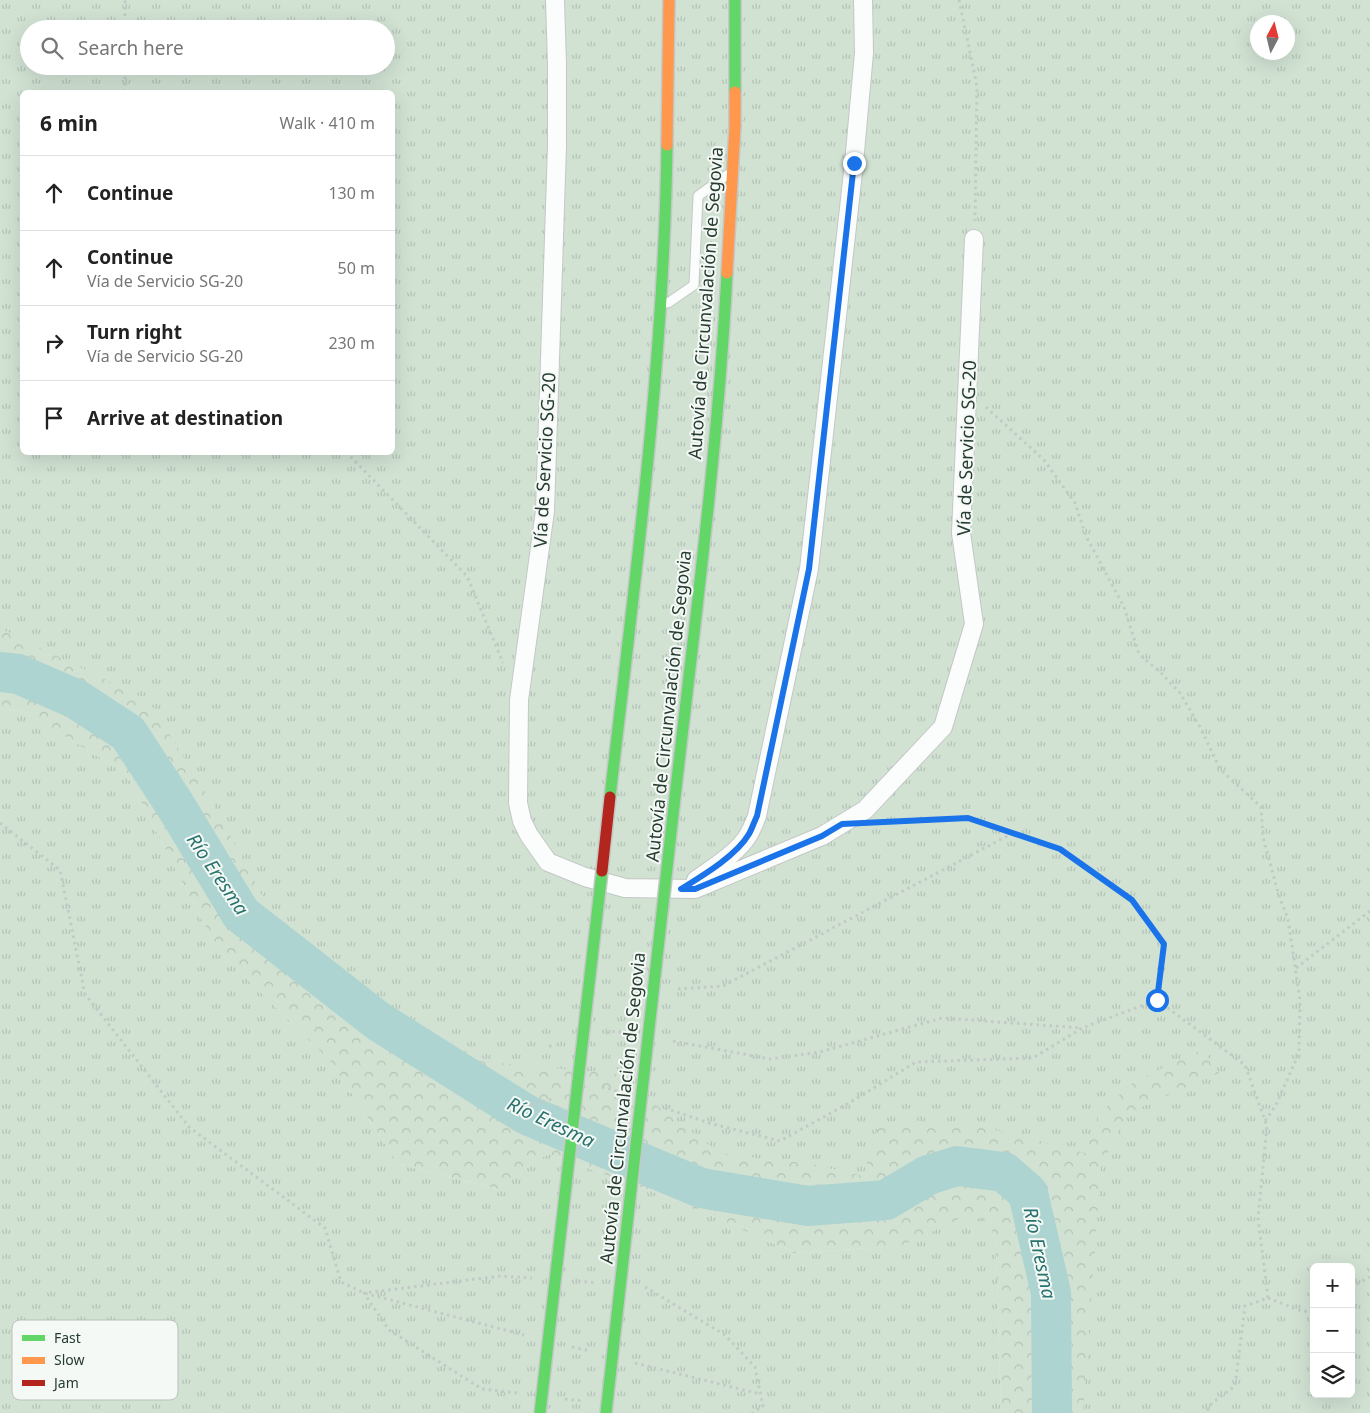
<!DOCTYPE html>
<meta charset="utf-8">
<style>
:root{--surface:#fff;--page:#f2f2f2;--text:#222;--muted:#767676;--line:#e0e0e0}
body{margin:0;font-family:"Noto Sans",sans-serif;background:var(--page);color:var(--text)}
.controls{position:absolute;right:15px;bottom:15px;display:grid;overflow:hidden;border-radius:8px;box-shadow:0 5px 20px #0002}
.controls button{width:45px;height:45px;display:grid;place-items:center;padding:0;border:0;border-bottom:1px solid var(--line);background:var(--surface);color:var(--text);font:25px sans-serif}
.compass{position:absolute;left:1250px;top:15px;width:45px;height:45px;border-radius:50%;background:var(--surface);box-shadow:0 5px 20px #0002;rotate:7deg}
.stop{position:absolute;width:15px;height:15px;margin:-11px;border:4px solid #1a73e8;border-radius:50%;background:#fff}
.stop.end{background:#1a73e8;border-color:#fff;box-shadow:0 1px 5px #0008}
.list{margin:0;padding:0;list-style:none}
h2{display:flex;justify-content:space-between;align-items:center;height:65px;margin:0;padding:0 20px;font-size:21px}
h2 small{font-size:16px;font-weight:400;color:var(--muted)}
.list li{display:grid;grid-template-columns:32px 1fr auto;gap:15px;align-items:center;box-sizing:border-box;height:75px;padding:0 20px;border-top:1px solid var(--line)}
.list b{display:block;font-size:19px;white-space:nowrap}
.list p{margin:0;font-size:16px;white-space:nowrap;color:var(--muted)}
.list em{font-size:16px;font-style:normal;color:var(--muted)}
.icon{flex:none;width:28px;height:28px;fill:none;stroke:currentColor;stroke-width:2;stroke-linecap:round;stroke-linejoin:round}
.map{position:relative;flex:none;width:1370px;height:1413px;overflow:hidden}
.search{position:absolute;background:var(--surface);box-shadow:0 5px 20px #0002;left:20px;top:20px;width:375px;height:55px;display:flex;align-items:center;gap:12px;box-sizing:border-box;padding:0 18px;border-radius:28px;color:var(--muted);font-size:19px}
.panel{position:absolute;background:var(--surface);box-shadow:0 5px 20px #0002;left:20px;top:90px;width:375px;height:365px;border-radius:8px}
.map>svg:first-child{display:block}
</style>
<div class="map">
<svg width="1370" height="1413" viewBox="0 0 1370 1413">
<defs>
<pattern id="grass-tufts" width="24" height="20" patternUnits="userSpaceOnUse" patternTransform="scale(1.25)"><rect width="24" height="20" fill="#d1e2d3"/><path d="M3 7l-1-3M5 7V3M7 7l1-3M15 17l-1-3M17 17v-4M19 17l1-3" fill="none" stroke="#b3c3b6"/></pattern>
<pattern id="forest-crowns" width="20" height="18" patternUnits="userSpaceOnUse" patternTransform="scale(1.25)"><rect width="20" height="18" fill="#d1e2d3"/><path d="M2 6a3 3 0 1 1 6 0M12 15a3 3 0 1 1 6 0" fill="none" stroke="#b3c3b6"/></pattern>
</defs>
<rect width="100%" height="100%" fill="#e6ebe8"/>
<!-- grass -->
<path fill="url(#grass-tufts)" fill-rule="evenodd" d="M0,0H1370V1413H1052L1028,1193L808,1206L378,1021L241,914L175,805L0,672ZM1258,22H1288V52H1258ZM29,29H386V66H29ZM22,92H392V452H22ZM1314,1267H1351V1394H1314Z
M0,708L24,712L126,773L217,949L331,1062L398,1164L496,1189L548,1154L679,1201L795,1253L901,1246L965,1215L991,1222L996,1248L1001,1413H0Z"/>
<!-- forest -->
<path fill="url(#forest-crowns)" d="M0,628L149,701L221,818L281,931L354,1006L447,1038L480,1061L615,1074L721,1154L812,1164L863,1176L878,1127L917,1121L980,1126L1085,1153L1100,1113L1135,1081L1203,1049L1219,1073L1128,1113L1101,1166L1083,1413H1001L996,1248L991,1222L965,1216L901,1246L794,1253L679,1201L548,1154L497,1189L398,1164L331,1062L217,949L126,773L24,712L0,708Z"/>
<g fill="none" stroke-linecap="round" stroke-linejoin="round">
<!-- river -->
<path stroke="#add4d1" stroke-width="40" d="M0,672L18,674L76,699L128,733L175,805L241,914L378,1021L527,1115L701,1188L808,1206L886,1200L928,1175L957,1166L1004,1172L1028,1193L1051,1293L1052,1413"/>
<!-- lane casing -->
<g stroke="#c3c8c5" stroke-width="11">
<path id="lane" d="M668,303L694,285L698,196L727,175"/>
</g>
<!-- street casing -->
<g stroke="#c3c8c5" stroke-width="20">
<path id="street" d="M555,0L557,64V146L545,511L519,700L518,803L522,821L529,835L548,862L585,877L625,888L695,889L822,836L865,810L943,727L974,624L961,533L974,239
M696,880C713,868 739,852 749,834C752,828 755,822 757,816L809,569L854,163L864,53L863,0"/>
</g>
<!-- fast casing -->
<g stroke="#c3c9c6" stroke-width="14">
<path id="fast" d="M735,0V92
M610,797C635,580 664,364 667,145
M674,806C694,629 718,451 727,273"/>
</g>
<!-- slow casing -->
<g stroke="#c3c9c6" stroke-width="14">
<path id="slow" d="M667,145L669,0
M727,273L735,126V92"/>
</g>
<!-- path -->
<path stroke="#c3cac6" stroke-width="3" stroke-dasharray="2.5 4" stroke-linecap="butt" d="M959,0L977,86L975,221
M125,29V0
M125,92V66
M986,407L1044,460L1075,503L1086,536L1124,607L1139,654L1161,673L1180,693L1200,727L1220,769L1261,807L1263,837L1279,896L1288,919L1300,1000L1299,1053L1276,1105L1265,1121
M346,452L467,576L503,663
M0,823L60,870L85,994L189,1127L325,1228L341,1282L364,1293L524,1335
M1296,968L1370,911
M678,989L723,986L1011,834
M1157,1000L1245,1065L1267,1126L1258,1218L1268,1298L1245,1306L1235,1386L1212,1403L1206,1413
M606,1033L616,1031L625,1033
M673,1041L770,1059L820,1052L942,1018L1082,1028
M549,1046L556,1045
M602,1087L617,1091
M530,1105L552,1099
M665,1108L709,1123L780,1141L849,1103L916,1062L1033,1058L1082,1028L1157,1000L1164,944L1132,900L1060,849L967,818L882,822
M578,1281L597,1283
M645,1287L725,1335L755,1367L763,1406L752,1413
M1351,1287L1370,1277
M1268,1298L1304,1312L1314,1307
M572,1347L590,1351
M635,1363L760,1394
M517,1393L482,1389L389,1330L364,1293L501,1276L532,1278
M565,1399L584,1401"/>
<!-- lane -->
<use href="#lane" stroke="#fbfcfc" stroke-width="9"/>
<!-- street -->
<use href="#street" stroke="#fbfcfc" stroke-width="18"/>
<!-- fast -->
<use href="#fast" stroke="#63d668" stroke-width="11"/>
<!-- slow -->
<use href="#slow" stroke="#ff974d" stroke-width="11"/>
<!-- fast-bridge casing -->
<g stroke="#c3c9c6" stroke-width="14" stroke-linecap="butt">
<path id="fast-bridge" d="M540,1413L602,871
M606,1413L674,806"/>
</g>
<!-- jam-bridge casing -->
<g stroke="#c3c9c6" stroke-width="14" stroke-linecap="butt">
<path id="jam-bridge" d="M602,871L610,797"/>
</g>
<!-- fast-bridge -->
<use href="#fast-bridge" stroke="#63d668" stroke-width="11"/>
<!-- jam-bridge -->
<use href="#jam-bridge" stroke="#b3261e" stroke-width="11"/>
</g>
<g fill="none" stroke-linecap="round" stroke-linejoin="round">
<!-- route -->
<path stroke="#1a73e8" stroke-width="6" d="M854,163L809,569L757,816C754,822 752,829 749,834C736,856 702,876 681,889H695L822,836L842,824L968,818L1060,849L1132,900L1164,944L1157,1000"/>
</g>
<g text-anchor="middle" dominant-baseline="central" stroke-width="4" stroke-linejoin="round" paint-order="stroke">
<!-- street labels -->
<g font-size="18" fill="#263c31" stroke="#f5f9f6">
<text transform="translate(705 303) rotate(-86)">Autovía de Circunvalación de Segovia</text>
<text transform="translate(966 448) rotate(-88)">Vía de Servicio SG-20</text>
<text transform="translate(544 460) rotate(-87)">Vía de Servicio SG-20</text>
<text transform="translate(668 706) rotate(-84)">Autovía de Circunvalación de Segovia</text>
<text transform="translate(622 1108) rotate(-84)">Autovía de Circunvalación de Segovia</text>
</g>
<!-- water labels -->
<g font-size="19" font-style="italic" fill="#27716e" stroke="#f5f9f6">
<text transform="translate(218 874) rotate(56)">Río Eresma</text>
<text transform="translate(551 1122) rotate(25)">Río Eresma</text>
<text transform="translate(1040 1253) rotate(78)">Río Eresma</text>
</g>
</g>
<!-- legend -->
<rect x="12" y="1320" width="166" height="80" rx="8" fill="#f5f9f6" stroke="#b7c0bb" stroke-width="1"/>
<rect x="22" y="1335" width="23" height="6" fill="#63d668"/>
<rect x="22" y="1357" width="23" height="7" fill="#ff974d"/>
<rect x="22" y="1380" width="23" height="6" fill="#b3261e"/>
<g font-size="14" fill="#263c31">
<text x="54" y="1343">Fast</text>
<text x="54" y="1365">Slow</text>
<text x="54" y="1388">Jam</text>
</g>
</svg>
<div class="controls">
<button>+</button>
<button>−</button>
<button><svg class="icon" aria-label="layers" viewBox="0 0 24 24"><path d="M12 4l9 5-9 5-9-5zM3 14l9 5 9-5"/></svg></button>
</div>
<svg class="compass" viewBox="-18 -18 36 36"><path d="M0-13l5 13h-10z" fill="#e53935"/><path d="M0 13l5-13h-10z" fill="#767676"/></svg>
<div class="stop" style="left:1157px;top:1000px"></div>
<div class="stop end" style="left:854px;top:163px"></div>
<div class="search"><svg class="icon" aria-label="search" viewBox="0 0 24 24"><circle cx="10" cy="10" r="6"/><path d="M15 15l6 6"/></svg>Search here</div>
<section class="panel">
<h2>6 min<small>Walk · 410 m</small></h2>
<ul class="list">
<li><svg class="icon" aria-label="ahead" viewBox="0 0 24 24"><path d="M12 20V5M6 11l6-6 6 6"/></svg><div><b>Continue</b></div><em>130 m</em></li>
<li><svg class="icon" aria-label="ahead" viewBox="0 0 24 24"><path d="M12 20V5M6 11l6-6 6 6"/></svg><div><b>Continue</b><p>Vía de Servicio SG-20</p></div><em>50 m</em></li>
<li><svg class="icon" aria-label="right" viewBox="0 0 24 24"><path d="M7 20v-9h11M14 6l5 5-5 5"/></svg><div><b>Turn right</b><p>Vía de Servicio SG-20</p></div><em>230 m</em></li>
<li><svg class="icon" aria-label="arrive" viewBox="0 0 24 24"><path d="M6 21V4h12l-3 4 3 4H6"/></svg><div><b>Arrive at destination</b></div></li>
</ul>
</section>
</div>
